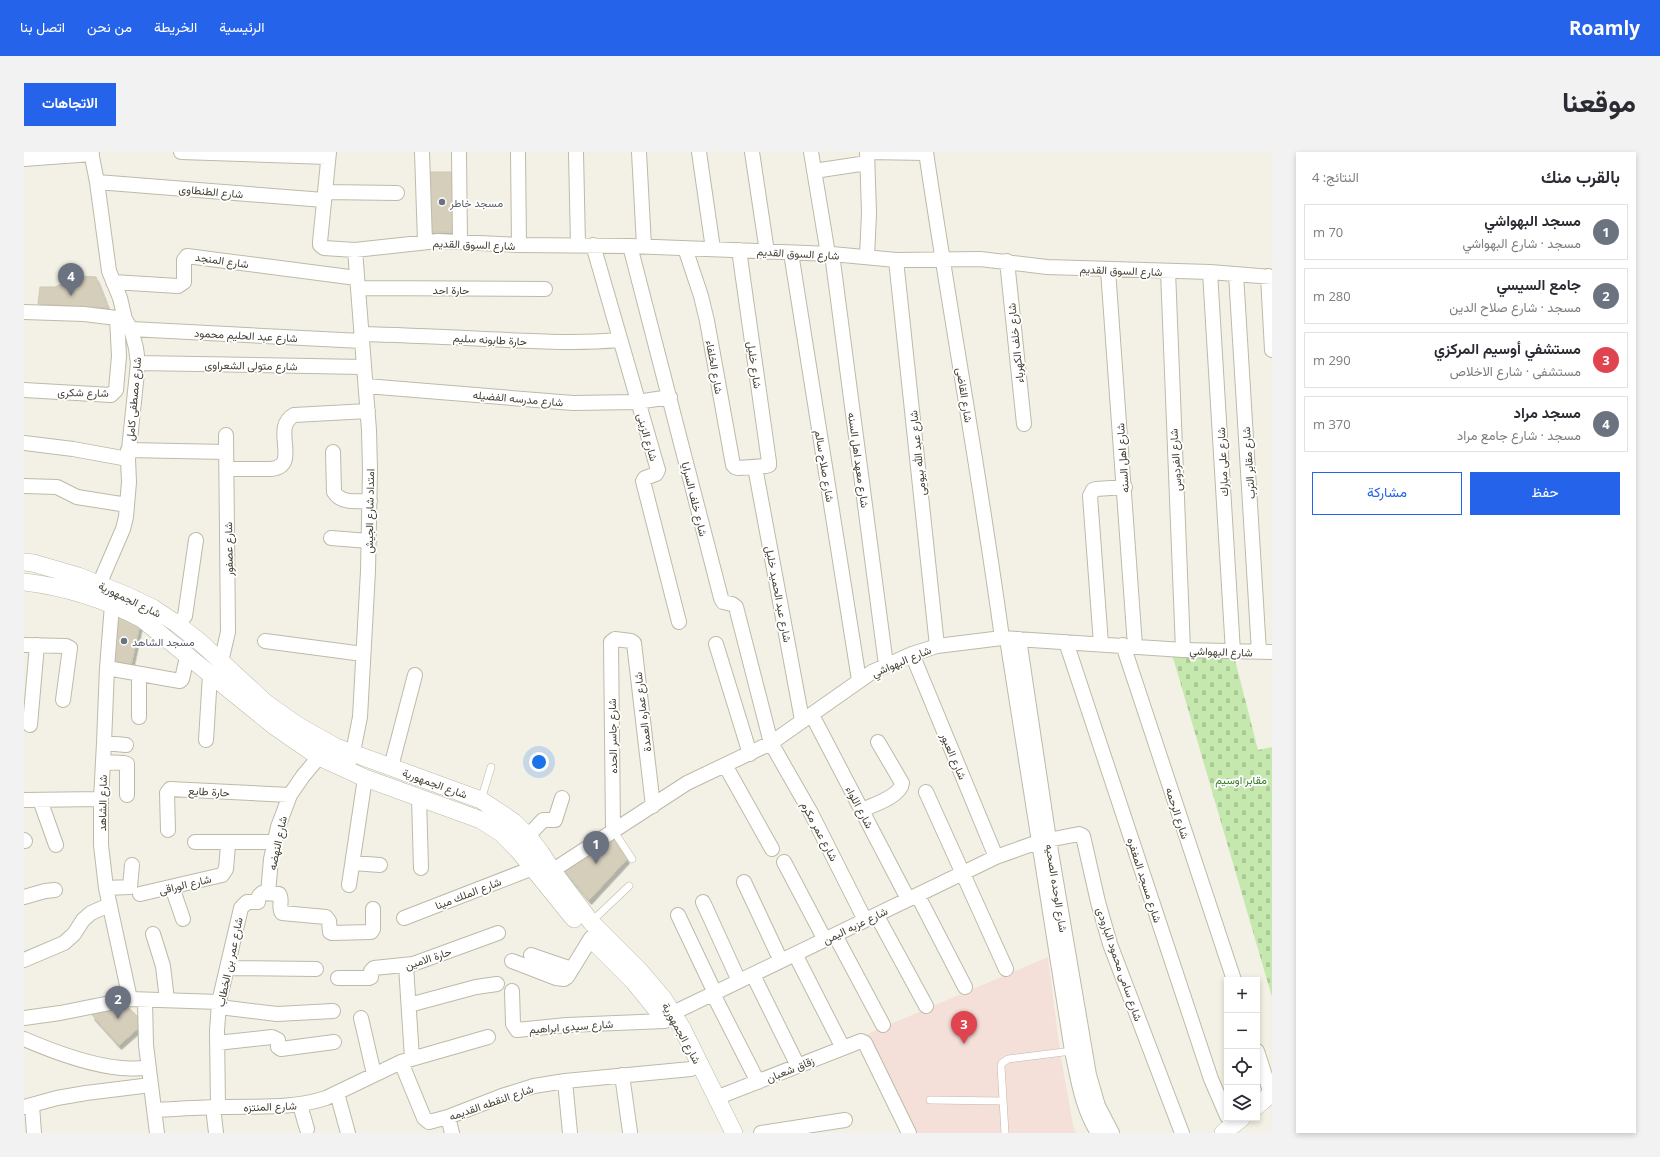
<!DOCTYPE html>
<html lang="ar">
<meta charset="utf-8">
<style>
:root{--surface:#fff;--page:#f2f2f3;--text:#2b2b33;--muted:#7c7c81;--line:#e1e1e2;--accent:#2563eb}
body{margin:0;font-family:"Open Sans",Vazirmatn,sans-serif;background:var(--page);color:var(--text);direction:rtl}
.controls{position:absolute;right:12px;bottom:12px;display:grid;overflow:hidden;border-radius:0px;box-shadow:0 2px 6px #0003}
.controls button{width:36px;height:36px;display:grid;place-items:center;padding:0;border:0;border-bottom:1px solid var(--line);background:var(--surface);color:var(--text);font:20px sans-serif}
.you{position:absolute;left:515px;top:610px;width:14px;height:14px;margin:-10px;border:3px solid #fff;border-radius:50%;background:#1a73e8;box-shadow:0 0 0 6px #1a73e833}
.badge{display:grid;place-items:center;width:26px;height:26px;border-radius:50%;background:var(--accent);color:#fff;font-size:13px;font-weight:700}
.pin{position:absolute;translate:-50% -33px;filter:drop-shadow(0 1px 2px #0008)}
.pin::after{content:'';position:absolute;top:21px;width:14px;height:12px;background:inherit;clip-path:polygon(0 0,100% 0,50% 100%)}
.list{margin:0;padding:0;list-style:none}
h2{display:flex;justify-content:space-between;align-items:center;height:52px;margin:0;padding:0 16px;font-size:17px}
h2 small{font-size:13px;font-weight:400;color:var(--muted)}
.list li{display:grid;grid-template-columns:26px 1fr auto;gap:12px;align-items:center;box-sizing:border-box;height:56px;margin:0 8px 8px;padding:0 8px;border:1px solid var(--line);border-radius:0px}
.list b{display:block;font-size:15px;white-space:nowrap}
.list p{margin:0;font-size:13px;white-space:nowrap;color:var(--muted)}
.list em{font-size:13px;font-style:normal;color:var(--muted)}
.actions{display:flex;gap:8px;padding:12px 16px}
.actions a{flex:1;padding:9px 0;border:1px solid var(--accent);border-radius:0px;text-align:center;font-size:14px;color:var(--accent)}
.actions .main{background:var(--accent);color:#fff}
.icon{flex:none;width:22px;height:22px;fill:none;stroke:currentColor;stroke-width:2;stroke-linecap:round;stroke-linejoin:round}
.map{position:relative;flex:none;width:1248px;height:981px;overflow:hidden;direction:ltr;border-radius:0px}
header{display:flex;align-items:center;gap:24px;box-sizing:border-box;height:56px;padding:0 20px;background:var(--accent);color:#fff}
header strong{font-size:19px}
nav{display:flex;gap:22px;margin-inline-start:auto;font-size:14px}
.intro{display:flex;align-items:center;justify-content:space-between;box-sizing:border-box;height:96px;padding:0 24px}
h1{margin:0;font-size:28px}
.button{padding:10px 18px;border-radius:0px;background:var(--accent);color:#fff;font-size:14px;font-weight:700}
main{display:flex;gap:24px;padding:0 24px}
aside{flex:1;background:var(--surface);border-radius:0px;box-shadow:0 2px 6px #0003}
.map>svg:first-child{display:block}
</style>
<header>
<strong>Roamly</strong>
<nav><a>الرئيسية</a><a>الخريطة</a><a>من نحن</a><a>اتصل بنا</a></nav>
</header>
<div class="intro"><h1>موقعنا</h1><a class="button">الاتجاهات</a></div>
<main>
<aside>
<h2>بالقرب منك<small>النتائج: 4</small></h2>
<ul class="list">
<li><span class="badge" style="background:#6b7280">1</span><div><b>مسجد البهواشي</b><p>مسجد · شارع البهواشي</p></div><em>70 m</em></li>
<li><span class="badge" style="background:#6b7280">2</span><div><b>جامع السيسي</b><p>مسجد · شارع صلاح الدين</p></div><em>280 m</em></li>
<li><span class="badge" style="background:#e0444e">3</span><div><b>مستشفي أوسيم المركزي</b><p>مستشفى · شارع الاخلاص</p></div><em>290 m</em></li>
<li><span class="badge" style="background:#6b7280">4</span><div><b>مسجد مراد</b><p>مسجد · شارع جامع مراد</p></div><em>370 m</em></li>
</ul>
<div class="actions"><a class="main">حفظ</a><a>مشاركة</a></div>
</aside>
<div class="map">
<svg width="1248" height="981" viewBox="0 0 1248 981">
<defs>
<pattern id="cemetery-stones" width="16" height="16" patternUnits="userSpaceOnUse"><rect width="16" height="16" fill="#c5e8ae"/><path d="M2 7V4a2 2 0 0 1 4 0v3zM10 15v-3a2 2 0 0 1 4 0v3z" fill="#abc896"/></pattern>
<filter id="shadow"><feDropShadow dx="2.5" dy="4.5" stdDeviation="0" flood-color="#0004"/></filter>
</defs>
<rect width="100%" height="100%" fill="#f3f1e5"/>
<!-- medical -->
<path fill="#f4e0d9" d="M1024,805L1036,900L1050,978L1053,981H891L841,883Z"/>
<!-- cemetery -->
<path fill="url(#cemetery-stones)" d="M1209,500L1234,598L1248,595V845L1148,502Z"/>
<!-- building -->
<path fill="#d5cebb" stroke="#cfc7ae" filter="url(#shadow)" d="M402,20H431L432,80H406Z
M55,124L72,125L84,156L14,152L16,135H31Z
M91,465L116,472L107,513L84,507Z
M585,681L603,707L565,748L539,717Z
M97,848L120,871L95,893L68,863L83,852Z"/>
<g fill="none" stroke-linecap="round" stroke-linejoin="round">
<!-- service casing -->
<g stroke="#bebaa8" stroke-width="8">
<path id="service" d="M457,648L467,615
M589,678L608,707
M567,770L605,734
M906,948L979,949
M981,981L977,914L978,911L984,907L1048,899"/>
</g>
<!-- minor casing -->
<g stroke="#bebaa8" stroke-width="16">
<path id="minor" d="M67,0L73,30L85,119L96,146L101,167L107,177L112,196L114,211L104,307L105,330L102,365L99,377L71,442
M157,0L304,5
M305,0L296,90V93L300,96L331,98L414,89L495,93L606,94L808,102L872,108L956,107L1023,115L1186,120L1248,125
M398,0L401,90
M435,0L436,89
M494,0L495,93
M552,0L554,93
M615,0L620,94
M675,0L689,97
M728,0L743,100
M787,0L804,102
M843,0L902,1
M902,0C926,162 956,324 978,486
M0,7L68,2
M790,19L843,11
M73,30L300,48
M301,40L373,41
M569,93L634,318L632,322L621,326L619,329L655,470
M606,94L697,446L699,450L708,452L712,455L747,591L787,661L841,768
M661,96L677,144L683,169L709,313L711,315L714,316L742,314L745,313V310L715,98
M767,101L835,528
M808,102L862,513
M843,105L845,61L843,0
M872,108L913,494
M983,109L1000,272
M1084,118L1111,494
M1144,119C1148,245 1155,371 1159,498
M1186,120L1209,500
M1212,122L1235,500
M1244,124L1248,198
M89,130L154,134L160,130V108L163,104L333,126
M334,136L521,137
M0,160L60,162L101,167
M107,177L337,189
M337,182C379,183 420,185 462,187C507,189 550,192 595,188
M114,211L340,215
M342,234L549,251L613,250L646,245
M0,238L87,243L92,238L95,204L93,166
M0,291L49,297L104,307
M104,298L202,300
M309,300L310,340C317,352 334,349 346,349
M731,315L778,568
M203,317H247C278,314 246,276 270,263L344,259
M0,334L33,335L53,345L103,353
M307,386L345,389
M88,453L83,516L80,591L77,647V693L82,736L106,847
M153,472L161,464L172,388
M983,487L1048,899C1054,927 1058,956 1074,981
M995,487L1025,688L1065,923L1074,954L1088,981
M241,489L339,502
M1042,490L1187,927L1203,964
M692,492L726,602
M1077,492L1066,344L1069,338L1072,337L1101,335
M0,493L42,494L46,496L39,548
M1099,493L1210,828
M888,502L972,705
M197,510L204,480L202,283
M83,516L156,529L158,527L163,505
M788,563L884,747
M115,565V522
M6,573L13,493
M182,588L186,523
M80,591L102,593
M79,610L100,611L103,612V643
M325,610L329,600L336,565L344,419L346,318L345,278L331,98
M701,613L748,697
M367,615L391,523
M902,640L982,817
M395,646L397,716
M0,648L77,647
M16,648L32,693
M838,658C849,653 877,644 878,631L854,590
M144,678L143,641L146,637L266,643
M589,678L587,490L591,487L607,489L610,491L629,654
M504,684L519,668H531L538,646
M0,688L1,689
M171,690H207
M760,710L801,788
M329,711L356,713
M520,724L663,631L747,591L848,520L888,502L913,494L978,486L1159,498L1248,500
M720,730L757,809
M325,733L341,626
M148,735L159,767
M82,736L106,735L108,713
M244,741L247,707L254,675L266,643L279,624L295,605
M116,742L198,723L202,717L204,693L207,690H251
M894,744L941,835
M0,745L21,739L31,738
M679,750L715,829
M654,763L691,841
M853,764L902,854
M380,766L509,716
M129,782L139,814L143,848
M811,783L859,873
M771,802L819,896
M507,803L548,817
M0,808L40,791L50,782L59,768L67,761L85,753
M488,809L532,826L540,827L543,825L567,786
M382,814L388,906
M203,816L292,817
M729,823L774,914
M314,826H345L347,825V819L350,816L389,812L474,781
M488,839L489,872L493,878L543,873L641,869
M689,842L734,930
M121,848L122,893L133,981
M385,853L452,835L473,832
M195,855L253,862L309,859
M649,861L972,705L1014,690L1055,682L1059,684L1074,750L1086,792L1158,981
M0,866L36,861L106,847L195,850
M337,866L350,922
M0,887C30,900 64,913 97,916C106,917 116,916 125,916
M193,891L248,885L254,888V895L257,897L310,890
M1233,899L1247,942
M377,910L400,966L405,970L424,965L478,944L510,934L541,929L667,917
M598,923L606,980
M541,929L546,981
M313,941L324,981
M692,946L837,889L841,891L885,981
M8,953L10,981
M276,953L283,977
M0,955L33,946L62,941L127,933
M189,955L192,981
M194,955L193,879L195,850L217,756L223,750H234L235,744L238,741L255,742C259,748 254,755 258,761L302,765L305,769L306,780L308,781L347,780L349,777V757
M130,958C154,957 177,955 201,955C235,954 269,957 302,946L377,910L464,885
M424,965L428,981
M737,981L821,968"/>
</g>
<!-- tertiary casing -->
<g stroke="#bebaa8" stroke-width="18">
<path id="tertiary" d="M0,410L9,411L54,424L104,444L129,456L153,472L176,490L242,551L273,573L312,595L457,648L490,670L504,684L517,701L528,718L567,770L615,818L639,846L658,876L710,981
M0,430C42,435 80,447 118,467L250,574L295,605L341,626L457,668L477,681L494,698L550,767
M570,790L610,830L636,862
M1233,954L1248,941
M1199,981L1218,966"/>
</g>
<!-- service -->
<use href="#service" stroke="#fff" stroke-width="7"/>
<!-- minor -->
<use href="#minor" stroke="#fff" stroke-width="14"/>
<!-- tertiary -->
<use href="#tertiary" stroke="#fff" stroke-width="17"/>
</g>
<!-- markers -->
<g fill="#6b7280" stroke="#fff" stroke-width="1.5">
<circle cx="418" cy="50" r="4"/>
<circle cx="100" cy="489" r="4"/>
</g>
<g text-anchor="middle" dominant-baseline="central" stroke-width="3.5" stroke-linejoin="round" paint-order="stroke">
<!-- street labels -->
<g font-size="11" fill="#454135" stroke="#fff">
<text transform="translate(187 39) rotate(5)">شارع الطنطاوى</text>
<text transform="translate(450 92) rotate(2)">شارع السوق القديم</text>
<text transform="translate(774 101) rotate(3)">شارع السوق القديم</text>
<text transform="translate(198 108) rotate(8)">شارع المنجد</text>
<text transform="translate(1097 118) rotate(2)">شارع السوق القديم</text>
<text x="427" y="137">حارة احد</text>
<text transform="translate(222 183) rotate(3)">شارع عبد الحليم محمود</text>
<text transform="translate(466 187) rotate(3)">حارة طابونه سليم</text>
<text transform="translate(991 191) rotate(-96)">شارع خلف الكهرباء</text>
<text transform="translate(227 213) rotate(1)">شارع متولى الشعراوى</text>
<text transform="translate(731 213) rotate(82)">شارع خليل</text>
<text transform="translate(691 215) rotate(80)">شارع الخلفاء</text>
<text transform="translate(59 240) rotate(1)">شارع شكرى</text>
<text transform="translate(941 243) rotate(81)">شارع القاضى</text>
<text transform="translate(494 246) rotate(5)">شارع مدرسه الفضيله</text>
<text transform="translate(109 247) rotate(-85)">شارع مصطفى كامل</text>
<text transform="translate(624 285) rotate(74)">شارع الزينى</text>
<text transform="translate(893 301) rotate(-96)">شارع عبد الله بيومى</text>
<text transform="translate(1098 306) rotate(-94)">شارع اهل السنه</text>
<text transform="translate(835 308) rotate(82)">شارع معهد اهل السنه</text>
<text transform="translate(1151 308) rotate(-94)">شارع الفردوس</text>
<text transform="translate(1198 310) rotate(-93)">شارع على مبارك</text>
<text transform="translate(1224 311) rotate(-94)">شارع مقابر الترب</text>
<text transform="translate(801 314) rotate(81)">شارع صلاح سالم</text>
<text transform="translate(671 347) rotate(76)">شارع خلف السرايا</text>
<text transform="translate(345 359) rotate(-89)">امتداد شارع الجيش</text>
<text transform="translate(204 397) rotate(-91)">شارع عصفور</text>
<text transform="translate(755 442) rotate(79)">شارع عبد الحميد خليل</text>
<text transform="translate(106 447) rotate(26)">شارع الجمهورية</text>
<text transform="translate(1197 499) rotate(2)">شارع البهواشي</text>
<text transform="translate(877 509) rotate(-23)">شارع البهواشي</text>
<text transform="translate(618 560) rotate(-97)">شارع عماره العمدة</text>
<text transform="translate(588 584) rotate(-91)">شارع جاسر الحده</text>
<text transform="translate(930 604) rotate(67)">شارع العبور</text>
<text transform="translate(411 631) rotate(20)">شارع الجمهورية</text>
<text transform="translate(185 639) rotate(3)">حارة طايع</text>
<text transform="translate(78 651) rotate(-89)">شارع الشاهد</text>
<text transform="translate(836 655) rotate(62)">شارع اللواء</text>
<text transform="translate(1154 661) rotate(72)">شارع الرحمه</text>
<text transform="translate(796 679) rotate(62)">شارع عمر مكرم</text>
<text transform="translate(253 691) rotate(-78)">شارع النهضه</text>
<text transform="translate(1121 728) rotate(72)">شارع مسجد المغفره</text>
<text transform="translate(161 732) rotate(-13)">شارع الوراقى</text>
<text transform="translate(1033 736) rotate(81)">شارع الوحده الصحيه</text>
<text transform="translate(444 741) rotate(-21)">شارع الملك مينا</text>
<text transform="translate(831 773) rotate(-26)">شارع عزبه اليمن</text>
<text transform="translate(404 806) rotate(-18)">حارة الامين</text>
<text transform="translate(205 810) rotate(-78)">شارع عمر بن الخطاب</text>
<text transform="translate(1096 812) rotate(71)">شارع سامى محمود البارودى</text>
<text transform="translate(547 874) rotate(-4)">شارع سيدى ابراهيم</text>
<text transform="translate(658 881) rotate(61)">شارع الجمهورية</text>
<text transform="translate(766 917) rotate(-22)">زقاق شعبان</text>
<text transform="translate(467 950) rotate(-19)">شارع النقطه القديمه</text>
<text transform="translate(246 954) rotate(-2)">شارع المنتزه</text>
</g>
<!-- worship labels -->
<g font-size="11" fill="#5b616d" stroke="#fff" text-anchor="start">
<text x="426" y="50">مسجد خاطر</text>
<text x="108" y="489">مسجد الشاهد</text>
</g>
<!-- park labels -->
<g font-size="11" fill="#3b7828" stroke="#fff">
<text x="1217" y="627">مقابر اوسيم</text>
</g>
</g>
</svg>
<div class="controls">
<button>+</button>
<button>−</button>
<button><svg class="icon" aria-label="locate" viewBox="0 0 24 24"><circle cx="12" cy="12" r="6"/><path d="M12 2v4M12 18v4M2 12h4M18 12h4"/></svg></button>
<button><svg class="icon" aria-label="layers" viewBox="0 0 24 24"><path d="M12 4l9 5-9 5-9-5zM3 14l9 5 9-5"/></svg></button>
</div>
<div class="you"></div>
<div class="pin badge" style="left:572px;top:712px;background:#6b7280">1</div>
<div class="pin badge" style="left:94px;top:867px;background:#6b7280">2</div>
<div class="pin badge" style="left:940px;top:892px;background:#e0444e">3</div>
<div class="pin badge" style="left:47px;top:144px;background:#6b7280">4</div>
</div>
</main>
